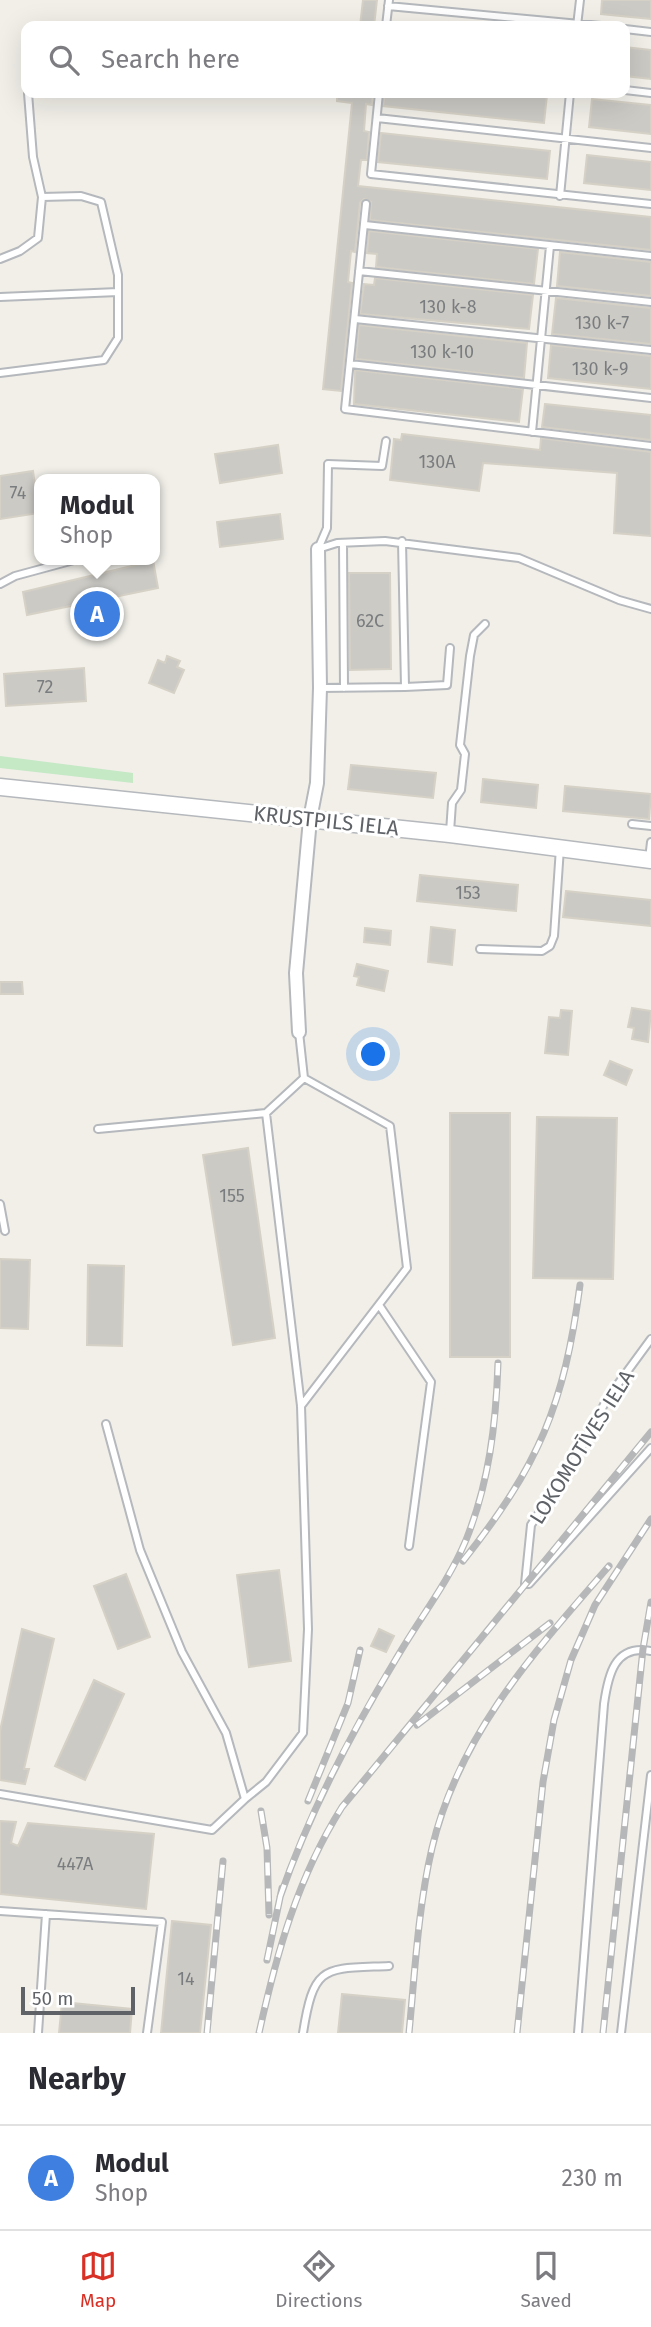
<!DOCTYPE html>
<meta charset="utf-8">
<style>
:root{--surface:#fff;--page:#f2f2f3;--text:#2b2b33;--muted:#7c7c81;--line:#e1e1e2;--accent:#d93025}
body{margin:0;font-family:"Fira Sans",sans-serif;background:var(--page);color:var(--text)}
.scale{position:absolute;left:21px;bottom:18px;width:114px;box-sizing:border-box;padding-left:7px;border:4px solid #5f6368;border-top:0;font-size:19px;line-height:24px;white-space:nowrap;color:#5f6368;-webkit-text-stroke:5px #fff;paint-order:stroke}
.you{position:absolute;left:374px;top:1055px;width:24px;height:24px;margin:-18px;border:5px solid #fff;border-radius:50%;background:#1a73e8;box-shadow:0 0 0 10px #1a73e833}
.badge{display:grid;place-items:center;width:46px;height:46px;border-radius:50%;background:var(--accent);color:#fff;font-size:23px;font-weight:700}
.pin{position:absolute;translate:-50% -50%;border:4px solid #fff;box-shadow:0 2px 7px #0006}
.popup{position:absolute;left:34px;top:474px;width:126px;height:91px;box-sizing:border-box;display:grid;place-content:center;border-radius:14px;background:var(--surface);filter:drop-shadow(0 2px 5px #0005);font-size:23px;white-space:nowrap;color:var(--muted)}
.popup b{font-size:26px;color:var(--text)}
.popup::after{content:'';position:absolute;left:50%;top:100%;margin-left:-14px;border:14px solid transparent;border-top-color:var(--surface)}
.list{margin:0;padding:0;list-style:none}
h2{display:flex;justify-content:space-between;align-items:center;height:91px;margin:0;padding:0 28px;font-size:30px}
h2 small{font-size:23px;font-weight:400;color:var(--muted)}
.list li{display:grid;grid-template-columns:46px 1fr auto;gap:21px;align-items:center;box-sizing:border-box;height:105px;padding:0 28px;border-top:2px solid var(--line)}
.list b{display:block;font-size:26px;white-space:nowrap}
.list p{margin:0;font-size:23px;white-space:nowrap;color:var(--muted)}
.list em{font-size:23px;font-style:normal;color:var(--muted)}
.icon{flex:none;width:38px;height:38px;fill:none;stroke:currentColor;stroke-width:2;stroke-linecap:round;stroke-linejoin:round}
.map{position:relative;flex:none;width:651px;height:2033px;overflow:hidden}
.search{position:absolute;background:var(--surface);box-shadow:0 7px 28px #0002;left:21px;right:21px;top:21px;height:77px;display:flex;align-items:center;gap:18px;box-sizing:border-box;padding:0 24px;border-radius:14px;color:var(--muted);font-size:26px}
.sheet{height:196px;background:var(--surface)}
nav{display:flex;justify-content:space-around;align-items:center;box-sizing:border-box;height:98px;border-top:2px solid var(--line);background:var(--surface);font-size:19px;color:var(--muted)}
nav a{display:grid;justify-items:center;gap:4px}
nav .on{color:var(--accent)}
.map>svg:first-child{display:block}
</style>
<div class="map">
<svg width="651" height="2033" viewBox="0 0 651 2033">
<rect width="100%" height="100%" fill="#f1efe8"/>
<!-- green -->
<path fill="#c5e8c5" d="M0,756L133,773V783L0,768Z"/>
<!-- building -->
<path fill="#cccac5" stroke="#d6d1c6" stroke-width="2" d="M363,0H377L374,26H360Z
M602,0H651V19L601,14Z
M625,47L651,50V79L625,76Z
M337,93H373L372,105L366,104L364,131L369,132L367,160H361L358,186L651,217V250L370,220L371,202L364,199L360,203L355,252L351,251L348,282L352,283L341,391L323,389L352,103L337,101Z
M385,93H527L547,95L544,123L383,106Z
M592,99L651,105V134L589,127Z
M381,133L550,151L547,179L378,162Z
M587,155L651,162V190L584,183Z
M369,231L538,249L534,284L376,267L377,254L367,253Z
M560,252L651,262V296L557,286Z
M375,278L533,295L529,329L360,314L364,284L374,285Z
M556,298L651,308V344L552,334Z
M359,325L527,343L524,378L356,359Z
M551,345L651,356V389L548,378Z
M355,370L523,389L519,422L354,404Z
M545,404L651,415V440L542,427Z
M402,434L540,450L541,438L651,452V536L614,533L617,473L483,463L479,491L390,480L394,439L401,440Z
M278,445L282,473L220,483L215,454Z
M33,471L39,513L0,519V476Z
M280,514L283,539L220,547L217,522Z
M139,560H153L158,588L27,615L23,592L140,564Z
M349,573H390L391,669L350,670Z
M167,656L180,661L177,667L184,670L174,693L149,683L158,660L165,663Z
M84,668L86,701L6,706L4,674Z
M351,765L436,773L433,798L348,789Z
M483,779L538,785L536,808L481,802Z
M565,786L651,794L649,819L563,811Z
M420,875L518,885L516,911L417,901Z
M566,891L651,900V926L563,917Z
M431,927L455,930L452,965L428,962Z
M365,928L391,931L390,945L364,942Z
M357,964L388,971L384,991L357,985L359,977L354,976Z
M0,982H22L23,994H0Z
M632,1008L651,1011L648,1042L632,1039L634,1028L628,1027Z
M561,1010L572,1011L568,1055L545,1053L549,1017L560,1018Z
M610,1061L632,1070L626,1085L604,1075Z
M450,1113H510V1357H450Z
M537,1117L617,1118L613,1279L533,1278Z
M248,1148L275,1338L233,1345L203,1155Z
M0,1259L30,1260L28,1329L0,1328Z
M88,1265L124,1266L122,1346L87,1345Z
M279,1570L291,1661L249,1667L237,1575Z
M126,1574L150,1637L118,1649L94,1586Z
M22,1629L54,1639L24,1769H29L25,1784L0,1780V1731Z
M379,1629L394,1636L386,1652L371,1646Z
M94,1680L124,1694L85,1780L55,1766Z
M0,1821L16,1822L11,1843L18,1846L28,1823L154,1834L146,1909L0,1894Z
M172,1921L211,1925L200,2033H161Z
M342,1994L405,2000L402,2033H338Z
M62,2002L132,2009L130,2033H59Z"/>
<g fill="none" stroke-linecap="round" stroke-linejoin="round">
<!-- service casing -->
<g stroke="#b5b8bc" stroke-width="10">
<path id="service" d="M388,6L601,26
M386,26L389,0
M577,26L580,0
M625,29L651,32
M625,90L651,93
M28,93L33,157L42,197
M379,93L371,174L651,204
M377,118L651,148
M560,196L570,93
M366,204L345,409L651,446
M365,225L651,256
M0,259L20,251L38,238L42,197L81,196L101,202L118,275V338L104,360L0,373
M359,271L651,302
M0,297L118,292
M355,319L651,350
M350,364L651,398
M532,432L550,246
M343,543L344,688
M318,549L337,543L385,541L519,558L619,600L651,609
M318,549L327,528L328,464L382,466L386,441
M0,584L15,576L74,560
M405,687L447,685L450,648
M320,688L405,687L402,541
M632,824L651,826
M450,832L452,803L461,790L465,754L460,745L470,656L474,635L485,624
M649,859L651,842
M480,949L542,951L550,946L554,936L560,848
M98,1129L266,1113
M0,1204L5,1231
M379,1305L431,1382L409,1546
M651,1339L607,1399L575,1459L531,1525L525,1584H529L651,1448
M301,1406L407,1268L390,1126L304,1078
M0,1794L212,1830L245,1799L226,1733L182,1652L140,1550L106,1424
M245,1799L266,1782L303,1733L308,1629L301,1406L266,1113L304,1078L299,1032
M0,1911L162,1922L147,2033
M38,2033L46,1914
M303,2033C314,1963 324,1969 389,1966
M578,2033L604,1704C608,1676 614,1644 651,1651
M621,2033L651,1775"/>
</g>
<!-- minor casing -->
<g stroke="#b5b8bc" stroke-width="16">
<path id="minor" d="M299,1032L296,973L310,819L317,783L320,688L318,549"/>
</g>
<!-- tertiary casing -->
<g stroke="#b5b8bc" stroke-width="19">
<path id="tertiary" d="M0,787L450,834L651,860"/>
</g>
<!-- service -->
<use href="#service" stroke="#fff" stroke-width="6"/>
<!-- minor -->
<use href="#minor" stroke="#fff" stroke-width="12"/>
<!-- tertiary -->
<use href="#tertiary" stroke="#fff" stroke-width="16"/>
<!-- rail casing -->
<g stroke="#b6b7b8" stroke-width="7">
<path id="rail" d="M463,1561C539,1465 564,1406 580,1285
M417,1725L550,1623
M308,1801L348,1703L360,1650
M261,1811L267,1848L269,1915
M280,1897C309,1813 350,1735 396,1659C419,1619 448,1583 466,1540C489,1483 496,1424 498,1363
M267,1960L282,1888
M207,2033L223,1861
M259,2033C277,1952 297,1879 342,1807L651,1432
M409,2033C415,1971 418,1908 432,1848C459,1734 535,1651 609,1566
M517,2033L543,1782L554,1720L571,1660L595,1605L651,1519
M603,2033L643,1649L651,1602"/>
</g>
<!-- rail -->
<use href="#rail" stroke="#fff" stroke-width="4.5" stroke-dasharray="13" stroke-linecap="butt"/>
</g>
<g text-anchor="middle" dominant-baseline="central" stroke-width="6" stroke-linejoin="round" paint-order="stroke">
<!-- number labels -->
<g font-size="18" fill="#7a7d7f">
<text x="448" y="307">130 k-8</text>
<text x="602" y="323">130 k-7</text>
<text x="442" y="352">130 k-10</text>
<text x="600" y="369">130 k-9</text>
<text x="437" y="462">130A</text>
<text x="18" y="493">74</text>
<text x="370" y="621">62C</text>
<text x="45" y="687">72</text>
<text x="468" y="893">153</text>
<text x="232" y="1196">155</text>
<text x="75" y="1864">447A</text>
<text x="186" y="1979">14</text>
</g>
<!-- street labels -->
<g font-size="21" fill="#5f6368" stroke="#fff">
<text transform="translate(326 821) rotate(6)">KRUSTPILS IELA</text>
<text transform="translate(582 1447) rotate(-58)">LOKOMOTĪVES IELA</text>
</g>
</g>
</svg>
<div class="scale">50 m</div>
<div class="you"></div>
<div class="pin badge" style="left:97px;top:614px;background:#3f7fe0">A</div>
<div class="popup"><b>Modul</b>Shop</div>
<div class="search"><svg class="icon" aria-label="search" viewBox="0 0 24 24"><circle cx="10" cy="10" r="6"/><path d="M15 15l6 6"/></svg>Search here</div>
</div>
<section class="sheet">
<h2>Nearby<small></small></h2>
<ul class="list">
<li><span class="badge" style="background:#3f7fe0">A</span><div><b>Modul</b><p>Shop</p></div><em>230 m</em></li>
</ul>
</section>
<nav>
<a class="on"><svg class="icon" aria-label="map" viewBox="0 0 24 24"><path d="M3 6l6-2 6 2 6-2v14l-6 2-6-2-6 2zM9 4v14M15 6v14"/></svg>Map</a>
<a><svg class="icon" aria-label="directions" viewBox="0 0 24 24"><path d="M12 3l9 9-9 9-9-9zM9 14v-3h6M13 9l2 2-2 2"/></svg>Directions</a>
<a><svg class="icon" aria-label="saved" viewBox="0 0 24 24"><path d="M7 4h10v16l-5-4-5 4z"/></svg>Saved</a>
</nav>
